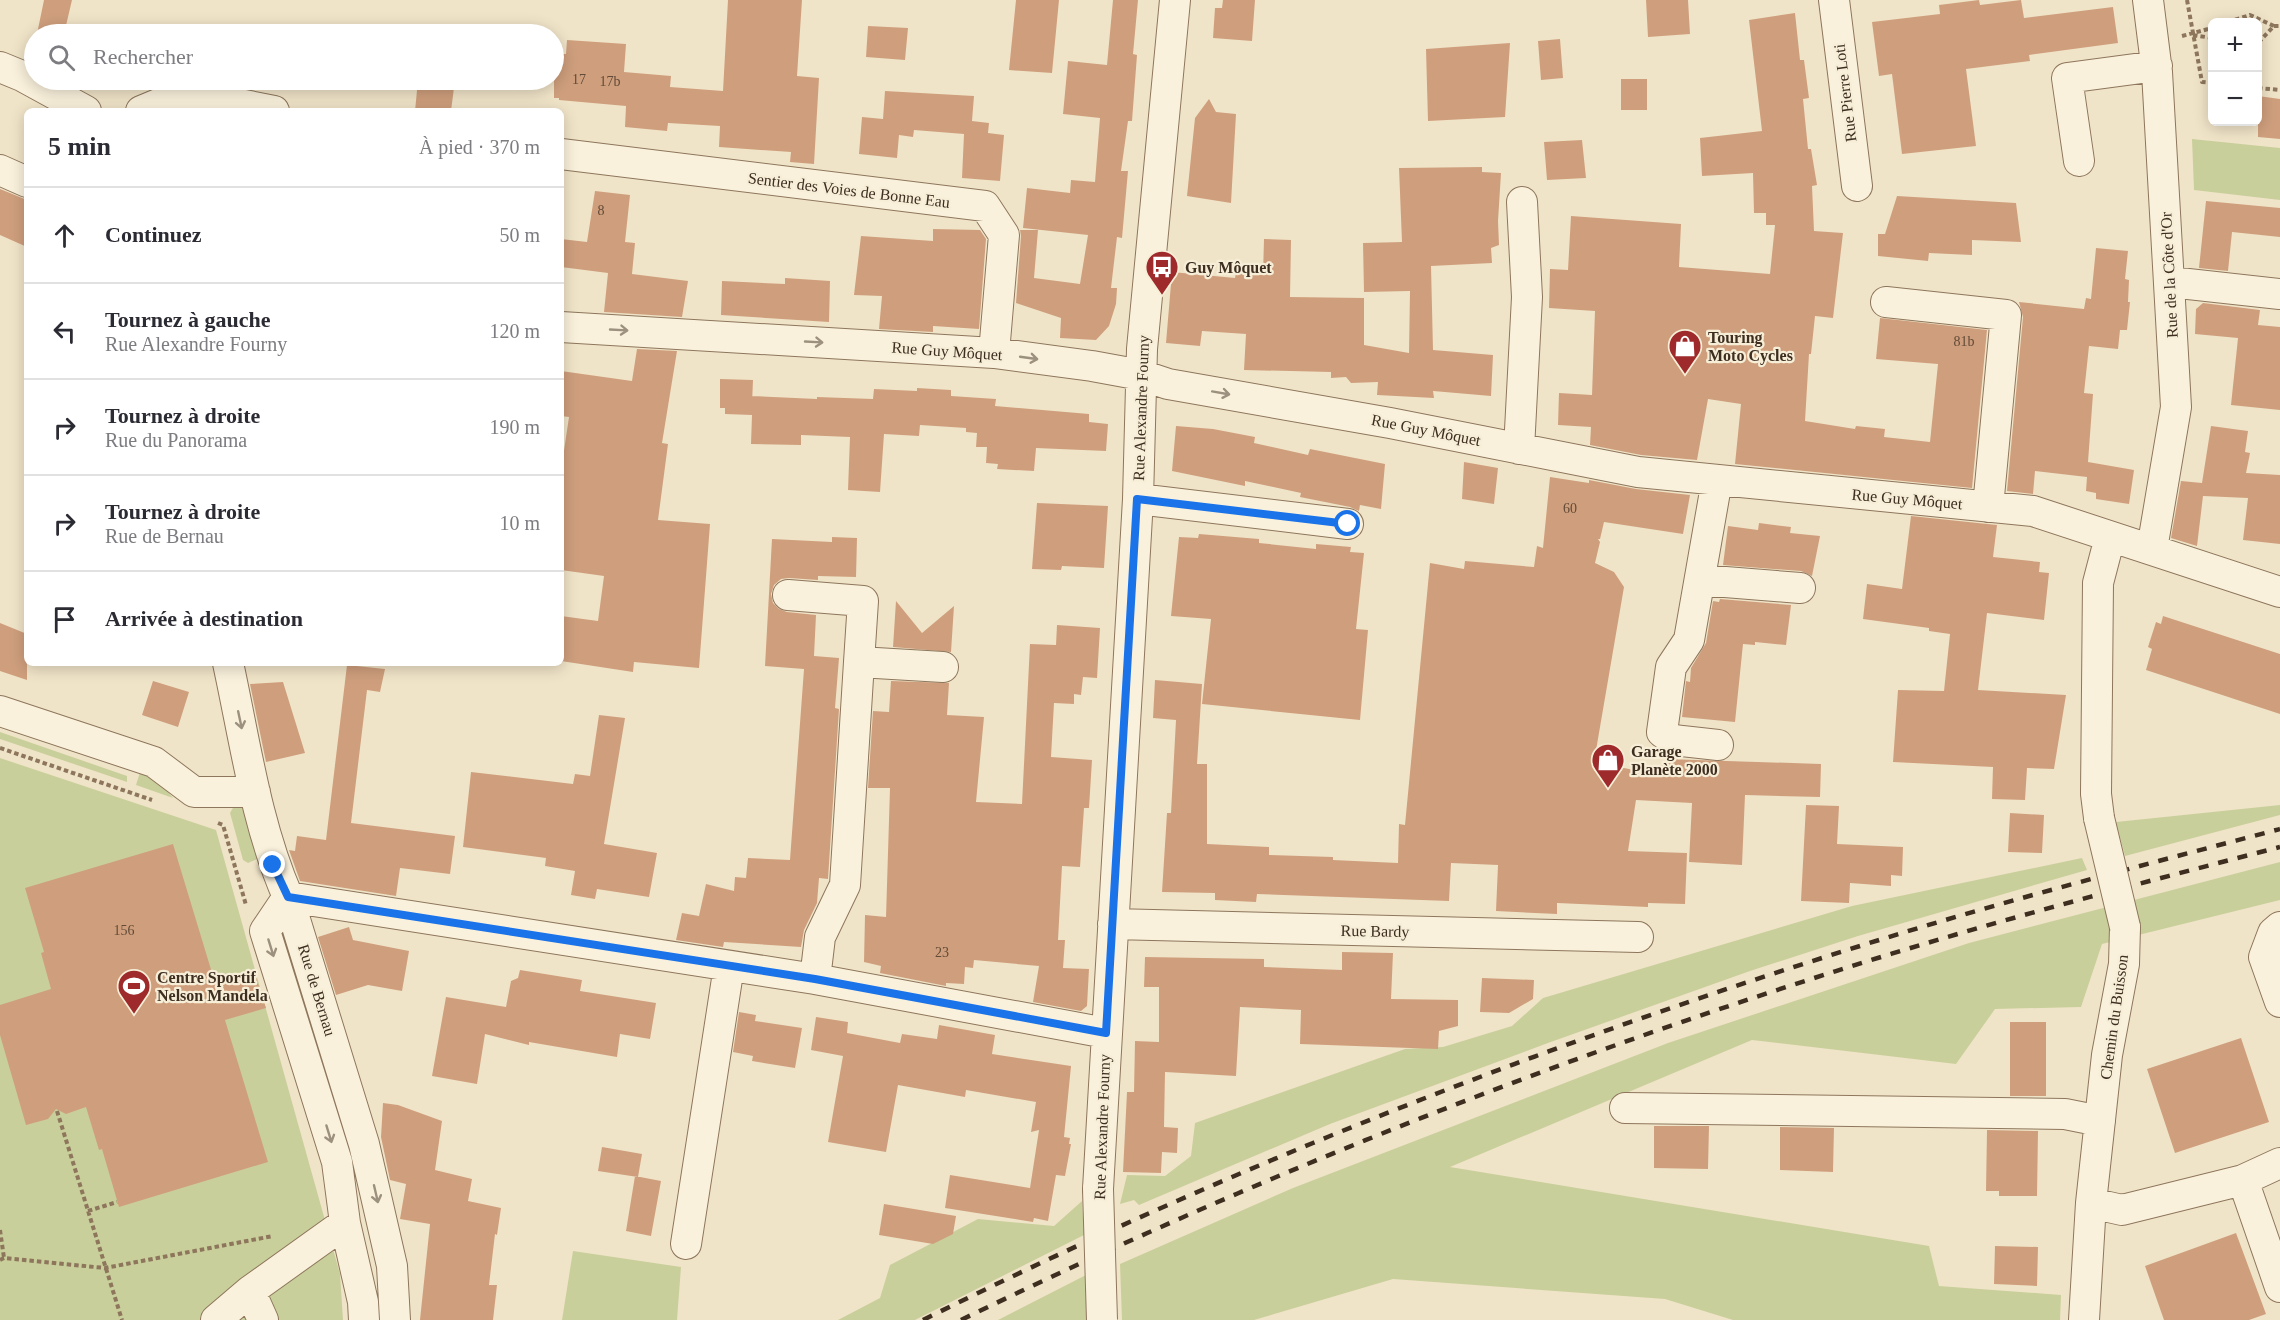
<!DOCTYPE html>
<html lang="fr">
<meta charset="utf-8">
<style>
:root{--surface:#fff;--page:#f2f2f3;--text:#2b2b33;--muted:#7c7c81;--line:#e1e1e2}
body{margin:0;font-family:Georgia,serif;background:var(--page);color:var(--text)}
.controls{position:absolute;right:18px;top:18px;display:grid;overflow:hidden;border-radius:9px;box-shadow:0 3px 15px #0003}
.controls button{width:54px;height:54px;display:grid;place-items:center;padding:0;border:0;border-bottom:2px solid var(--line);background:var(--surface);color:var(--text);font:30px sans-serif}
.stop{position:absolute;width:18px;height:18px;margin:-14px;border:4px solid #1a73e8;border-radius:50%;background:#fff}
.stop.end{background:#1a73e8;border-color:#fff;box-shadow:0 2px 6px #0008}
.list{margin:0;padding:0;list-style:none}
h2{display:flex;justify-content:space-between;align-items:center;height:78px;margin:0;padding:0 24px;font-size:26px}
h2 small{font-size:20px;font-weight:400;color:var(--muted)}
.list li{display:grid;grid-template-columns:39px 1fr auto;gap:18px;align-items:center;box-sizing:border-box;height:96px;padding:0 24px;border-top:2px solid var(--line)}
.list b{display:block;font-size:22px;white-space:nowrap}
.list p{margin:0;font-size:20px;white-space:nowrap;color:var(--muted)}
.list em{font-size:20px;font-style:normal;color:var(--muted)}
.icon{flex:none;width:33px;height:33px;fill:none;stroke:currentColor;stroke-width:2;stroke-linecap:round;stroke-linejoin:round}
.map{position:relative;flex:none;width:2280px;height:1320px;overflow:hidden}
.search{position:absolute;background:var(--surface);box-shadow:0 3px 15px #0003;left:24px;top:24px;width:540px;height:66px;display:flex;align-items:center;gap:15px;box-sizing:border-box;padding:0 21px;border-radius:33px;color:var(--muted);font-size:22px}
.panel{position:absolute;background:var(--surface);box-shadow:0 3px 15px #0003;left:24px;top:108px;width:540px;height:558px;border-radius:9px}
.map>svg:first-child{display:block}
</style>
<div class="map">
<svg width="2280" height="1320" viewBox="0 0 2280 1320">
<rect width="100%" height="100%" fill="#f0e4c8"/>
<!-- green -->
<path fill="#c9cf9b" d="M2192,139L2280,148V200L2194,190Z
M0,732L127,776V782L0,739Z
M0,758L216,830L340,1274L343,1320H0Z
M141,769L158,781L173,798L136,785Z
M2280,805V815L2125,856L2116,822Z
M234,806L246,807L262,857L248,863L243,860L230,813Z
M2082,858L2087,870L1858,936L1750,971L1548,1043L1330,1124L1139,1205L1134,1200L1120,1204L1127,1175L1165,1176L1191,1156L1195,1123L1405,1049L1443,1047L1512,1026L1543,998L1852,906Z
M2280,862V900L2102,944L2081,1007L1995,1009L1956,1064L1752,1040L1450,1167L1929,1246L1939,1286L2061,1295L2060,1320H1733L1665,1299L1393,1279L1254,1320H1122L1120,1264L1293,1188L1668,1043L1969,943Z
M1082,1201L1084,1235L915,1320H838L880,1298L890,1265L978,1219L1054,1226Z
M573,1251L681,1267L677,1320H562Z
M1086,1275V1320H998Z"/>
<!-- building -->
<path fill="#cf9f7d" d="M44,0H72L64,34H37Z
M728,0H802L797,76L819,78L814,164L790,162L791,152L719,147L720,126L668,123L667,131L625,127L626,106L559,100V98H554V56L563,57V54H566L567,40L626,44L624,72L671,76L670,87L723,91Z
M1016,0H1059L1052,73L1009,70Z
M1113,0H1138L1133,54L1137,55L1132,121H1128L1121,171H1128L1122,238L1117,237L1111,288H1117L1116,304L1109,326L1096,340L1060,338L1061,318L1016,303L1021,236L1020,230H1038L1034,278L1080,284L1088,235L1023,228L1027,188L1070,193L1071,180L1095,182L1100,118L1063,114L1068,61L1107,65Z
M1223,0H1255L1252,41L1213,38L1215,8H1222Z
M1646,0H1688L1690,34L1648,37Z
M1979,0L1980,5L2021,0L2024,18L2113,7L2118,43L2029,55L2030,61L1966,69L1976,146L1902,154L1892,74L1879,76L1872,22L1940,14L1939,5Z
M1795,13L1800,60H1804L1809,98L1803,99L1808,149H1811L1817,185L1812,186L1814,231L1843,233L1833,318L1815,316L1811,354H1809L1805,421L1855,429L1856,426L1885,429L1884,437L1930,442L1938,364L1876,359L1880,318L1987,330L1972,488L1735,464L1741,404L1708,399L1697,460L1641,455L1590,445L1591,427L1558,425L1559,393L1592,395L1595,311L1549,308L1550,269L1568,270L1571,216L1681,224L1679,267L1770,274L1775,225H1766V213H1754L1753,173L1702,176L1700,138L1762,131L1749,20Z
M868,26L908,28L905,60L866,57Z
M1560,39L1563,78L1541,80L1538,41Z
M1510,43L1505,117L1428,121L1426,49Z
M1621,79H1647V110H1621Z
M418,80H455L451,111H415Z
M885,91L974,96L972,121L989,123L988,133L1004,135L1000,181L962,178L964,134L914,130L913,137L899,135L897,158L859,154L862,117L883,119Z
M2258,96L2280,99V139L2258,137Z
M1209,99L1216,112L1236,114L1231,203L1187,196L1195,118Z
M1582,140L1586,178L1547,180L1544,142Z
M1482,167V172L1501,173L1498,221L1499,245L1491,248L1492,263L1431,266L1433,350L1493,355L1491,396L1433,391L1434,398L1377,395L1378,382L1351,383L1346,377L1331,378V372L1244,370L1246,334L1202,331L1200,346L1166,343L1172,272L1235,278L1236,273L1263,275L1264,239L1291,240L1290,297L1364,298V345L1409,353L1410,291L1364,292L1363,243L1402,242L1399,168Z
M0,189L27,200V247L0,235Z
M595,191L630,195L625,242L635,243L632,274L688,281L682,317L604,312L608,273L561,267V239L587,242Z
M1897,196L2016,203L2021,242L1972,240V255L1929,253L1928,261L1878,256V234H1885Z
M2206,201L2280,208V237L2232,232L2228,271L2199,268Z
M933,229L980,230L986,239L979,329L933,326V332L879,329L882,296L854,295L861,236L933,241Z
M2096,248L2128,251L2125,279L2129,280L2128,302H2130L2127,330H2120L2118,349L2089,346L2084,393L2093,394L2088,462L2134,470L2129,504L2096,499V493L2086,491L2087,477L2035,471L2033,494L2007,491L2023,317L2019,302L2084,309L2086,298L2091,299Z
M785,278L830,281L829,322L721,315L722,281L785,284Z
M2203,303L2260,310L2258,325L2280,327V410L2231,405L2238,338L2195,334L2196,309Z
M637,349L677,351L662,443L668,444L658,520L710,524L699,668L634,662L633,672L561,661V616L598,621L604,576L561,570V471L569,417L561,416V371L632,381Z
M720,379L753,380L752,404V396L817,399V397L873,399L874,389L917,391V388L951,390V396L996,399L995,406L1089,414V422L1108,424L1106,451L1036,448L1034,471L997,469L998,464L986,463L987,447H976L977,433L966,432V428L920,425L919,436L884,434L880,492L848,490L850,437L801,435V445L751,444L752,415L725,414V408H720Z
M1176,426L1213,429L1255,437L1254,443L1308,455L1310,449L1385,464L1381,509L1360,505L1359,511L1350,507L1300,497L1301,493L1245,481V486L1172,471Z
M2211,426L2248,431L2245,452L2250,453L2246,473L2280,475V544L2243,540L2248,498L2203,496L2197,546L2171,538L2181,481L2202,483Z
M1464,462L1498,468L1494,504L1462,499Z
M1550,477L1589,483V480L1636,489L1690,495L1683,534L1604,522L1600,539H1598L1600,542L1595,563L1614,572L1624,587L1594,762L1654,774L1655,765L1666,766V759L1821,764L1820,797L1745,795L1742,865L1689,862L1692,803L1636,800L1628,851L1687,853L1685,904L1648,903V907L1557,903V914L1496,911L1498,865L1451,863L1449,901L1257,894L1256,902L1215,900V893L1162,892L1167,813H1171L1176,720L1153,718L1155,680L1202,684L1197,764H1207V844L1269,847V855L1333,857V860L1398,863L1399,824L1405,825L1430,563L1464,569L1465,561L1534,567L1537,546L1543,548Z
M1037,503L1108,506L1104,568L1062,566L1061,570L1032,569Z
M1911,516L1997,525L1993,557L2040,562L2039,572L2049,573L2044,620L1987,613L1978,690L2066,695L2054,769L2027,768L2025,800L1992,799L1993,767L1893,762L1898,690L1944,691L1950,634L1929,631V628L1863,619L1867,584L1902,589Z
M1759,523L1791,527L1790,533L1820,536L1812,576L1801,571L1723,565L1728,526L1758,530Z
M1199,534L1259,539V543L1316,549V544L1351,547L1350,552L1364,553L1356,629L1368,630L1360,720L1202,704L1211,619L1171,616L1179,537L1198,538Z
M832,537L857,538L856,577L818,576V580L789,578L781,579L774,585L771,594L773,603L779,609L787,612L816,615L814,656L839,658L835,708L839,709L828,879L819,878L817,903L804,930L801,947L724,942L723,947L676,940L682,913L699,916L706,884L734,891L735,877L746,878L748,858L790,860L804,669L765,666L772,539L832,542Z
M1720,599L1791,605L1786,645L1755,642V645L1743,644L1735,722L1682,717L1686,681L1690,682L1691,668L1706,643L1713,601L1719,602Z
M896,601L922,633L954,606L951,652L893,647Z
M2163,616L2280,654V714L2146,670L2152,649L2148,647L2156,622L2161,624Z
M0,623L27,634V680L0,671Z
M1057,625L1100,628L1097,678L1083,677L1081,695L1074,694V704L1054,703L1051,757L1092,760L1089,808H1084L1080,867L1062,866L1058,940H1065L1063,968L1089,969L1087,1006L1081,1011L1033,1002L1039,966L974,960L973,968L965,967L964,984L946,983V986L880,973L881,966L864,962L865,915L886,917L890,788H868L873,711L889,712L891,681L949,683L947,715L984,717L976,802L1022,804L1030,644L1056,645Z
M347,665L385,669L380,692L367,690L351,823L455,836L450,874L400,868L396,896L300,881L289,850L295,851L297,836L326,840Z
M153,681L189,692L178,727L142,715Z
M283,682L305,753L266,762L250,684Z
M599,715L625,718L604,844L657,853L649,897L597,889L595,899L571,895L575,871L545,866L546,858L463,847L471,772L573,784L575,774L590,776Z
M1806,805L1839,806L1837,844L1903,847L1902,876L1891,875V886L1850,883L1849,903L1801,901Z
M2010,813L2044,815L2042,853L2008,852Z
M173,844L216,986L255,974L266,1008L225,1020L268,1162L119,1207L102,1149L99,1150L86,1107L66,1114L56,1109L48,1119L26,1125L0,1035V1005L51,989L41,953L44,952L25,888Z
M349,927L353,940L409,951L402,991L368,985L336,995L318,937Z
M1342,952L1393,953L1391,999L1458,1000V1026L1439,1031L1438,1049L1300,1044L1301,1010L1240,1007L1236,1076L1165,1072L1164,1127L1178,1128L1177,1153L1162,1152L1161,1173L1123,1172L1127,1092H1134L1135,1041L1159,1042V987H1144L1145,957L1264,959V967L1342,970Z
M520,970L582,980L580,991L656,1003L650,1039L620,1034L617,1057L529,1042V1045L485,1034L477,1084L432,1076L446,997L506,1007L511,981L518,978Z
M1482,978L1534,980L1533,999L1509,1013L1480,1012Z
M739,1012L756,1015L755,1021L802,1028L795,1068L752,1061L753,1056L733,1052Z
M816,1017L848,1022L847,1033L900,1043L902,1034L937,1039L939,1025L995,1035L992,1054L1071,1066L1064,1137L1070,1138L1069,1144H1071L1065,1176L1056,1175L1048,1221L1034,1218L1033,1222L945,1208L950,1175L1030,1188L1039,1130L1031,1132L1036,1102L966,1090L965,1097L898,1085L886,1152L828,1142L843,1056L811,1050Z
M2010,1022H2046V1096H2010Z
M2241,1038L2269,1122L2175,1153L2147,1069Z
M383,1103L398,1105L442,1121L435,1170L472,1179L468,1201L501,1208L497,1235L495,1234L489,1285H497L493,1320H420L430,1224L400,1219L406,1184L390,1180L381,1137Z
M1654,1126H1709L1708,1169L1654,1168Z
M1780,1127L1834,1128L1833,1172L1780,1170Z
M1987,1130L2038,1131L2037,1196H1999V1191H1986Z
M602,1147L642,1154L638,1177L598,1171Z
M635,1176L661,1181L651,1236L626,1231Z
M884,1204L956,1216L953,1234L933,1244L879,1235Z
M2236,1233L2266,1314L2249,1320H2164L2145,1266Z
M1995,1246L2038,1247L2037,1286L1994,1284Z"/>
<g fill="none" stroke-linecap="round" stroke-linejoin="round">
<!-- minor casing -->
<g stroke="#8d765c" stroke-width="32">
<path id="minor" d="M1834,0L1857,186
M2148,0L2157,72L2176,407L2152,549
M0,67L22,76L86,111
M141,111L165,101L219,100L274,111
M561,154L985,206L1004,235L994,353
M2079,161L2067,78L2157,66
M0,170L27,182
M2170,282L2280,294
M1886,302L2006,315L1988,507
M561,327L994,353L1092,366L1141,375L1168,384L1390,423L1638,472L2033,511L2280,592
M1519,449L1527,297L1522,202
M1717,480L1689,640L1671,667L1662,732L1673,740L1718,745
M1138,499L1348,524
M1700,580L1800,588
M788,595L863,601L859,662L943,667
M228,663C245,741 256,824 288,897L364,1144L392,1266L395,1320
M0,711L154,762L194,792H255
M2099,818L2096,794L2098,583L2110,537
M288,897L815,979L1106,1033
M288,897L265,931L337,1162L345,1223L363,1302L364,1320
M1113,924L1638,937
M2280,927L2273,933L2264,957L2280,1002
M815,979L820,937L845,885L859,662
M1625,1108L2065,1114L2100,1121
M2243,1180L2280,1287
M1098,1189L1138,499L1142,349L1175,0
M2091,1203L2122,1210L2243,1180L2280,1163
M686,1244L729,966
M250,1291L345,1223
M216,1320L250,1291L263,1320
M2084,1320L2091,1203L2107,1055L2124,964L2125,927"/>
</g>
<!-- path -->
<path stroke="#8d765c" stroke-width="4" stroke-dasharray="4.5 3" stroke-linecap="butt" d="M2187,0L2202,82L2212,83
M2228,22L2250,15L2274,26L2258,43
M2274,26H2280
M2193,35L2212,38
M2182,36L2212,28
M2258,88L2280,90
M0,748L152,800
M218,823L223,825L246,905
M57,1111L122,1320
M88,1211L117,1202
M0,1230L4,1258
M0,1260L4,1258L105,1268L273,1236"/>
<!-- minor -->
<use href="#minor" stroke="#faf1dc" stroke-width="30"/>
<!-- rail -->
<path stroke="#3d2e20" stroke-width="4.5" stroke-dasharray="10 10" stroke-linecap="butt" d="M923,1320C1224,1170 1539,1046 1860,946C1999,902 2140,866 2280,829
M961,1320C1253,1178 1556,1058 1865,962C2002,919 2141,883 2280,847"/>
<!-- minor-bridge casing -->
<g stroke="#8d765c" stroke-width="32" stroke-linecap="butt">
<path id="minor-bridge" d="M2099,818L2125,927
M1098,1189L1102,1320"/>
</g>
<!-- minor-bridge -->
<use href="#minor-bridge" stroke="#faf1dc" stroke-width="30"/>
</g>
<!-- one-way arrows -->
<defs><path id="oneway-shaft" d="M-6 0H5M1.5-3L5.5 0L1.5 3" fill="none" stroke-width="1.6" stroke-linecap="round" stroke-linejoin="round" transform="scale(1.5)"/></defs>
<g stroke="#9c907e">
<use href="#oneway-shaft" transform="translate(619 330) rotate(3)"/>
<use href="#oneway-shaft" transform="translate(814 342) rotate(3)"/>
<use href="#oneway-shaft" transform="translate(1029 358) rotate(8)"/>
<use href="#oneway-shaft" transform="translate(1221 393) rotate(10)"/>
<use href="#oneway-shaft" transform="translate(240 720) rotate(78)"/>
<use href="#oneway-shaft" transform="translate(271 948) rotate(73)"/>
<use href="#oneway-shaft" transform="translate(329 1134) rotate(73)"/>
<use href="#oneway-shaft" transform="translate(376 1194) rotate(77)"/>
</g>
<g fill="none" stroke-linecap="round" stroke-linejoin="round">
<!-- route -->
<path stroke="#1a73e8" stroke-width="8" d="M273,865L288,897L815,979L1106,1033L1137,499L1348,524"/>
</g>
<!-- icons -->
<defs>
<g id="bus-pin" transform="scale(1.725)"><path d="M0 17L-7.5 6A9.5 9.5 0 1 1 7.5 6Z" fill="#9e2a2b" stroke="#f7eed8"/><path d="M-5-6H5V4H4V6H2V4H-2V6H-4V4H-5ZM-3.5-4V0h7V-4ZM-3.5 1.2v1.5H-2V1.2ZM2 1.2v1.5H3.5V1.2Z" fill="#fff"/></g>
<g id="shop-pin" transform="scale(1.725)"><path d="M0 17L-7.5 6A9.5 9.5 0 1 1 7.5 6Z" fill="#9e2a2b" stroke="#f7eed8"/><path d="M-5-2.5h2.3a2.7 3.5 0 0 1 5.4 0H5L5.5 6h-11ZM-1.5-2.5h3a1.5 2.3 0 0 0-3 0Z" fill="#fff"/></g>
<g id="stadium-pin" transform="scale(1.725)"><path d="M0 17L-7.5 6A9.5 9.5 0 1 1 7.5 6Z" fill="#9e2a2b" stroke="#f7eed8"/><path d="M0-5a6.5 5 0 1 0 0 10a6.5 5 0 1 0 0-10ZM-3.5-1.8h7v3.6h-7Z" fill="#fff"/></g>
</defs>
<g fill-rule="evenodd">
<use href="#bus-pin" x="1162" y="267"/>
<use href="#shop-pin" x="1685" y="346"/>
<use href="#shop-pin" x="1608" y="760"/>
<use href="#stadium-pin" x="134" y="986"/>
</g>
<g text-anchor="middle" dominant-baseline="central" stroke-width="4.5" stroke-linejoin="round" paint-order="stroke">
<!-- number labels -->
<g font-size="14" fill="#624a37">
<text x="579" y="79">17</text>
<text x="610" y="81">17b</text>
<text x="601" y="210">8</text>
<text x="1964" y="341">81b</text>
<text x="1570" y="508">60</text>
<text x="124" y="930">156</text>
<text x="942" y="952">23</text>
</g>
<!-- street labels -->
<g font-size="16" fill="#3d2e20" stroke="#f7eed8">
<text transform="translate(1845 93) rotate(-97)">Rue Pierre Loti</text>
<text transform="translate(849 190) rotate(7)">Sentier des Voies de Bonne Eau</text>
<text transform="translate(2169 275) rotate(-93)">Rue de la Côte d'Or</text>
<text transform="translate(947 351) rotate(4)">Rue Guy Môquet</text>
<text transform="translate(1141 408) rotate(-88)">Rue Alexandre Fourny</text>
<text transform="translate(1426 430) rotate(11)">Rue Guy Môquet</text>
<text transform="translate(1907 499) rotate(5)">Rue Guy Môquet</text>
<text transform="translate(1375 931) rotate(1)">Rue Bardy</text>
<text transform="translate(317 990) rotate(73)">Rue de Bernau</text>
<text transform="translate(2114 1017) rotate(-82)">Chemin du Buisson</text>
<text transform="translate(1102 1127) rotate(-88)">Rue Alexandre Fourny</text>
</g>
<!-- poi labels -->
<g font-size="16" font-weight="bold" fill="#3d2e20" stroke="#f7eed8" text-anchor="start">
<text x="1185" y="267">Guy Môquet</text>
<text x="1708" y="337">Touring<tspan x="1708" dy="18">Moto Cycles</tspan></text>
<text x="1631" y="751">Garage<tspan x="1631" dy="18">Planète 2000</tspan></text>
<text x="157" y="977">Centre Sportif<tspan x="157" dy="18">Nelson Mandela</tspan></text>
</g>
</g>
</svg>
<div class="controls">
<button>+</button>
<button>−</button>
</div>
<div class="stop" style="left:1348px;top:524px"></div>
<div class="stop end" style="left:273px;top:865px"></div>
<div class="search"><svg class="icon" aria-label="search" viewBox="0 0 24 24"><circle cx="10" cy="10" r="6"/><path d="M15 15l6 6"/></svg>Rechercher</div>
<section class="panel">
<h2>5 min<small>À pied · 370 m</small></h2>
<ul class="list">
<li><svg class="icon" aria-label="ahead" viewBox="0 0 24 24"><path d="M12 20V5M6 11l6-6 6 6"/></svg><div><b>Continuez</b></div><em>50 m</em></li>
<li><svg class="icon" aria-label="left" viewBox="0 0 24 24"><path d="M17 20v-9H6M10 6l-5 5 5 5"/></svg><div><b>Tournez à gauche</b><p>Rue Alexandre Fourny</p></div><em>120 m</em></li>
<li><svg class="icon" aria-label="right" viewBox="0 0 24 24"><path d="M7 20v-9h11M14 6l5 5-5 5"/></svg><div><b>Tournez à droite</b><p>Rue du Panorama</p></div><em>190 m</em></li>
<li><svg class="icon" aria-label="right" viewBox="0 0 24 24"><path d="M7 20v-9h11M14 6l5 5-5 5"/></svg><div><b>Tournez à droite</b><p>Rue de Bernau</p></div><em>10 m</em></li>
<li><svg class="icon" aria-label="arrive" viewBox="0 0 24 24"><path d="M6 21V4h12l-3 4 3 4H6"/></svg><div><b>Arrivée à destination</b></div></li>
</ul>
</section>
</div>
